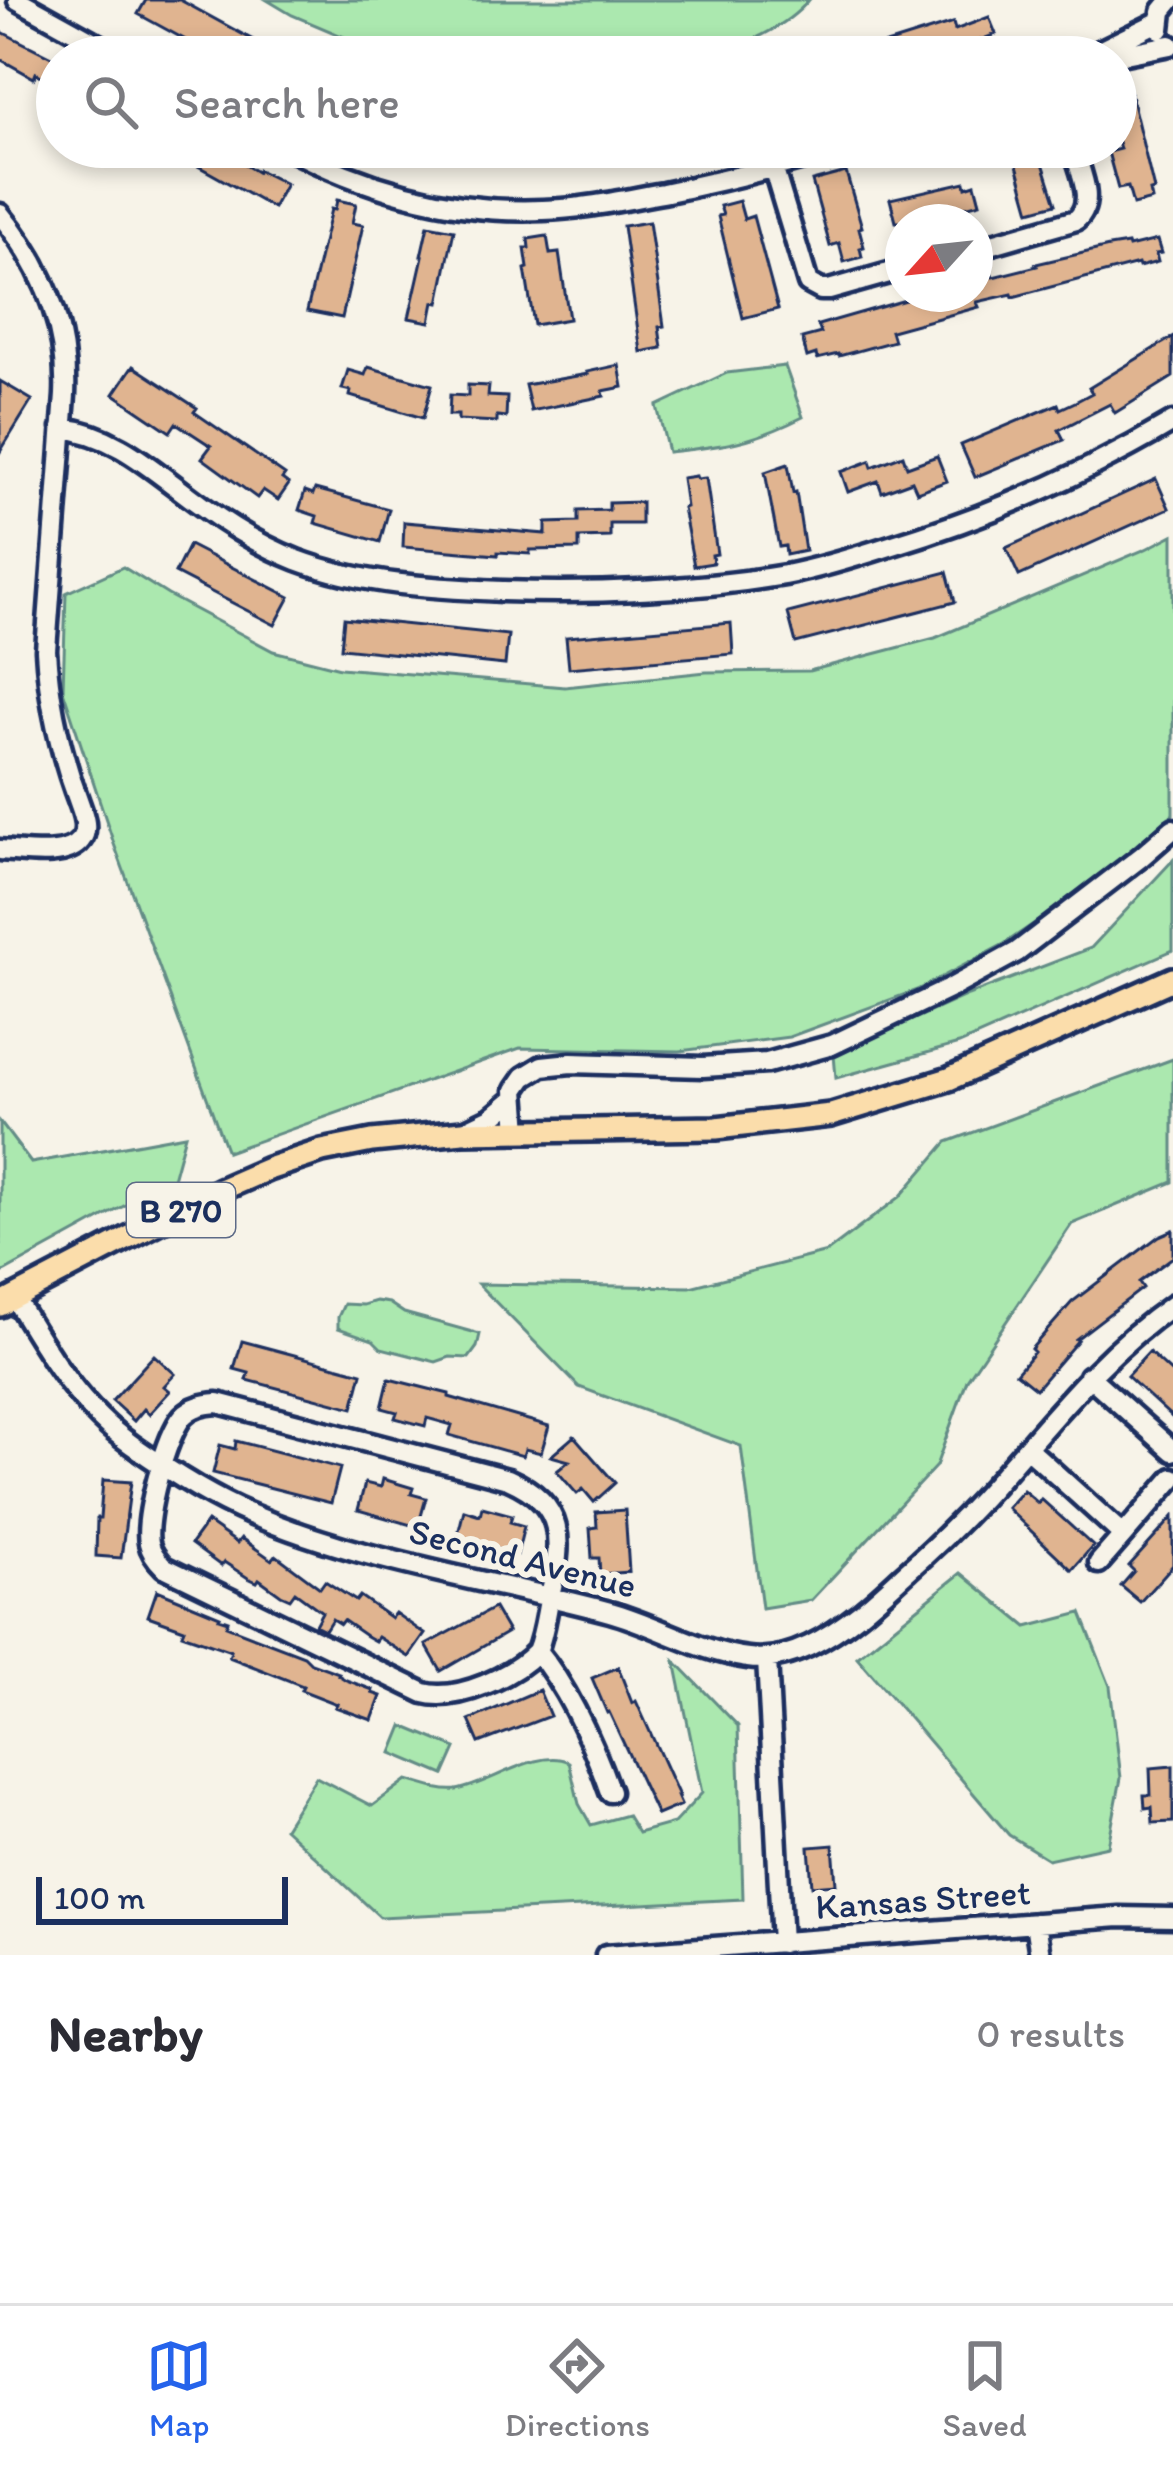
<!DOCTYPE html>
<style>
:root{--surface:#fff;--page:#f2f2f3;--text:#2b2b33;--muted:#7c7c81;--line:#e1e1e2;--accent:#2563eb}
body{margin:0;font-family:Itim,sans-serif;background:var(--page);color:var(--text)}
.compass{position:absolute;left:885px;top:204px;width:108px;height:108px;border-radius:50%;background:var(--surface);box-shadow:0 6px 18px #0003;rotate:243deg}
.scale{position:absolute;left:36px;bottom:30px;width:252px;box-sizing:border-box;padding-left:12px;border:6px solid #1b2f5e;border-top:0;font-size:33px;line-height:42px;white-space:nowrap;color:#1b2f5e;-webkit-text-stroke:9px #f7f3e8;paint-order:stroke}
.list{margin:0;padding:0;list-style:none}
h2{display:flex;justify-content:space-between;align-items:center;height:156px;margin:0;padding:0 48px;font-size:51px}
h2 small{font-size:39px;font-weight:400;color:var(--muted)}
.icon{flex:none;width:66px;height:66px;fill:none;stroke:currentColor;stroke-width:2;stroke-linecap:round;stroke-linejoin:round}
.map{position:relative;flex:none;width:1173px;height:1955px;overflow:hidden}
.search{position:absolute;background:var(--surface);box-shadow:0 6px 18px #0003;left:36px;right:36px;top:36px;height:132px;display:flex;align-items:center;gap:30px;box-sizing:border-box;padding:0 42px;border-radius:66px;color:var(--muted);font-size:45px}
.sheet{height:348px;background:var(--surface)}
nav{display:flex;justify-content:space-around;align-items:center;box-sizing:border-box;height:168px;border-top:3px solid var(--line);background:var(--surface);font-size:33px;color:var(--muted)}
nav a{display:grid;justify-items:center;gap:6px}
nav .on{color:var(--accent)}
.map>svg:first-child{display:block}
</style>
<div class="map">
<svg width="1173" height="1955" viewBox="0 0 1173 1955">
<rect width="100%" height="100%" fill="#f7f3e8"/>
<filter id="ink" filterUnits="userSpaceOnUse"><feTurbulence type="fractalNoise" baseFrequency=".00833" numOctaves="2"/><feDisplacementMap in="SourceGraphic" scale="24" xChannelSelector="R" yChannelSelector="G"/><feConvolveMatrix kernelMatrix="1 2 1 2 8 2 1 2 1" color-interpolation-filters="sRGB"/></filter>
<g filter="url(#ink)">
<!-- green -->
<path fill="#abe8af" stroke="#638c86" stroke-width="3" d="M267,0H809C785,29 743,45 709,57H391L292,15Z
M785,366L803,417C752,443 724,446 668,452L657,406L727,373Z
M1173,535V814L1083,890L1004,944L917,990L789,1037L680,1051L520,1048L227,1152L114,844L63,690L66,593L123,567L168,595L273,651L340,668L565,687L706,672L809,671L935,638L1146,549Z
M1173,860V950L959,1044L836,1078L834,1055L968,995L1091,948Z
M1173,1059V1182L1072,1224L967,1380L936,1466L811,1600L762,1608L741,1446L579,1387L478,1284L690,1287L827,1252L900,1197L947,1142Z
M0,1122L31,1163L185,1135L173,1179L0,1274Z
M376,1301L389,1303L404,1313L480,1334L477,1347L469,1358L450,1357L436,1362L381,1348L373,1340L338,1328V1317L344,1304L363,1305Z
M961,1573L1027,1627L1081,1613L1110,1686L1121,1778L1108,1846L1048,1859L1009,1835L857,1657Z
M675,1661L738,1726L743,1899L380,1917L284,1828L316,1777L372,1806L407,1780C422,1784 441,1792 456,1790C488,1785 539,1747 569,1762L579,1804L591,1825L627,1815L638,1833L674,1823L702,1793Z
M403,1726L456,1748L444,1775L392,1753Z"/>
<!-- building -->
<path fill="#e0b490" stroke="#1b2f5e" stroke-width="3" d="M146,0H180L284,57H217L138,14Z
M989,17L996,34L961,48L962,52L947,57H854V54L953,23L955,30Z
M0,31L57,60V85L36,73L34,78L0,59Z
M1129,87L1154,190L1150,191L1152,200L1133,205L1128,187L1118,189L1108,152L1120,149L1116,135V91Z
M164,147H216L257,172L258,170L286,184L273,208Z
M1012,147H1038L1056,204L1030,211Z
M846,172L862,227L859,228L864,247L860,248L862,257L844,262L839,243L830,246L812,181Z
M965,182L966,187L975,184L980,203L961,208L964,218L949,222H896L890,199Z
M337,200L356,204L352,223L363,225L342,318L307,311L331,209L335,210Z
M739,201L744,219L753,216L778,309L743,318L718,216L723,215L720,206Z
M649,222L664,326L659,327L662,348L641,352L623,226Z
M428,225L454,230L439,303L434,302L430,322L409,318L423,256H421Z
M547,236L550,254L559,253L569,319L534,325L525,269L528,268L525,248H529L528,239Z
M1157,240L1161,253L1156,254L1158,262L1139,267L1138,264L1013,297L1012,294L977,302L979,307L891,331L894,341L839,356L838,354L817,359L816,354L807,357L802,338L821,333L818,325L926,294H975V279L992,274L993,277L1037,266L1036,264L1109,247L1128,244L1129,247Z
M1173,337V377L1115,413L1110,404L1059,430L1064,440L975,477L961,445L1058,404L1060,409L1075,402L1092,393L1089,388Z
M619,365L623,387L603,391L604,396L531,411L525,385L588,374L587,372Z
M133,366L197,408L194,412L285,475L282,479L289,484L278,500L263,490L257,498L202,458L211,446L176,423L170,432L114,394Z
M368,367L432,385L423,418L350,396L351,391L342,389L348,370L365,375Z
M0,381L32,400L0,452Z
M468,385L489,386L488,396L507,397L506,417L497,416V422L458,420V415H449L450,395L468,396Z
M903,455L907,467L937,456L947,481L917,492L912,481L882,492L878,481L848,492L841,472L870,461L872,467Z
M788,464L793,493L796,492L805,551L786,555L785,546L779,547L765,472Z
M696,476L697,479L706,478L717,554L712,555L713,563L694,566L683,508L686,507L682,478Z
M1156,479L1169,508L1019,576L1006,548Z
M315,489L389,509L380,542L315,523L317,516L299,510L305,491L313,494Z
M641,502V524H610V537L579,538V549L530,550V554L498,552V555L403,547L404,522L546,534V523L578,522V511L609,510V503Z
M189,545L290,597L275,625L175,573Z
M947,572L955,602L796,643L788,613Z
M344,618L508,635L505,665L341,648Z
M731,623L733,654L569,668L566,637Z
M1173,1230V1257L1139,1282L1143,1288L1076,1339L1078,1340L1036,1389L1016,1373L1034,1352L1031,1349L1072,1302L1159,1236Z
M242,1341L362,1373L353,1408L247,1380L249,1373L234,1369Z
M1149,1352L1173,1374V1418L1127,1376Z
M154,1355L175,1374L164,1386L170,1391L149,1414L144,1409L134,1421L112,1401Z
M389,1379L449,1394V1397L549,1426L541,1453L525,1449L523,1456L449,1435L452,1425L427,1418L425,1426L395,1418L397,1412L382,1408Z
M574,1436L615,1483L594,1502L583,1489L577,1494L557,1471L569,1461L551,1456Z
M236,1441L340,1468L331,1503L213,1473L220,1445L235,1449Z
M383,1479L413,1488L411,1494L426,1498L418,1527L358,1510L365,1483L381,1487Z
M103,1480L131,1482L121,1558L96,1556L97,1518H100Z
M1023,1490L1038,1503L1041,1499L1093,1546L1072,1570L1007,1508Z
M482,1507L512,1515L510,1522L524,1526L517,1555L457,1538L464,1510L480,1515Z
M625,1510L629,1572L600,1574L599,1558H592L590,1528L597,1527L596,1512Z
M1173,1517V1565L1140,1602L1121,1586L1134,1571L1129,1566Z
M207,1522L237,1543L241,1538L272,1560L276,1555L320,1588L325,1581L356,1601L360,1596L391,1618L395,1613L425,1634L409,1657L378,1637L375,1641L366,1636L343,1620L340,1624L332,1619L325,1630L315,1625L322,1612L295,1592L290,1599L281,1595L259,1579L257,1582L248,1578L224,1562L221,1566L191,1544Z
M157,1590L220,1616L219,1618L228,1621L226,1626L304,1656L311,1663L339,1673L338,1675L346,1680L373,1690L372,1693L381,1696L372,1720L335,1707L337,1704L301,1690L303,1686L229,1657L231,1651L182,1634L184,1629L148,1616Z
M494,1608L508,1632L441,1671L426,1645Z
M618,1667L632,1703L636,1701L679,1796H677L681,1805L657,1815L609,1712L607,1713L592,1678Z
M539,1690L550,1716L479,1743L469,1720Z
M1173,1766V1822L1153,1823L1152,1807L1145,1808L1144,1795H1151L1150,1768Z
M833,1845L836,1884L812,1886L809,1847Z"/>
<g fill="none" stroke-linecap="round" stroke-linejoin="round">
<!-- minor casing -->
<g stroke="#1b2f5e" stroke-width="27">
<path id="minor" d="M18,0L121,57
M1160,29L1162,11L1171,0
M1087,57L1160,21
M1110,57L1170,45
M285,147C365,189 453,214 543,210C584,209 623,200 663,193C723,181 784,166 842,147
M773,167L808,283L821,290H829L903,269
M0,214C43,266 68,327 65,395L46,650C49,704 61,755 80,805C84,816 89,830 81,840C66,860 22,851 0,850
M975,249L1076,220C1097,202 1079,170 1073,147
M62,428C118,434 158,475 202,506C232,528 263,547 297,560C363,585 434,588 503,591C593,594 697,590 785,575C821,568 856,557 890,546C989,516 1084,475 1173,422
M464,1131L491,1118L515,1098
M518,1132L515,1090L524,1077L542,1066L571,1063L703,1067L767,1063L832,1045L951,988L1017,952L1141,857L1173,829
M14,1297C47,1352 78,1407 132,1445C169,1471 209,1497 250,1514C364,1563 491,1580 610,1612C657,1625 700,1652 748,1658C769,1661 790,1655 809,1646C846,1628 874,1602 903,1575C935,1547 966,1517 994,1485C1051,1421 1102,1354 1173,1305
M1089,1376L1173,1451
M218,1403L508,1479C567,1505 562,1541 550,1596C546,1614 544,1634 537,1651C513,1676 458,1702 424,1693L164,1567C157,1560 151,1553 149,1543C144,1518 166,1436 183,1416C193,1406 205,1404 218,1403Z
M1027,1448L1123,1535
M1099,1563L1173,1478
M537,1651C570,1691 593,1744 610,1792
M767,1659L782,1943
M1035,1923L1040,1955
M606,1955L1119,1917L1173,1918"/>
</g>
<!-- major casing -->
<g stroke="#1b2f5e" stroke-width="30">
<path id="major" d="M0,1305L220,1190L268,1169L322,1151L372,1141L463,1132L716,1128L831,1115L949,1079L1173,979"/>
</g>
<!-- minor -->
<use href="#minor" stroke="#f7f3e8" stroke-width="18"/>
<!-- major -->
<use href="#major" stroke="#fbddab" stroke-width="21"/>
</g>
</g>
<g text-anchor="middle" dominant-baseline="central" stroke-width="12" stroke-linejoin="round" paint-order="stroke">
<!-- shield labels -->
<rect fill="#f7f3e8" stroke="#5d6a87" stroke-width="3" x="127" y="1183" width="108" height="54" rx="9"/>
<g font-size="33" font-weight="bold" fill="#1b2f5e">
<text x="181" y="1210">B 270</text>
</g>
<!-- street labels -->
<g font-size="36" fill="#1b2f5e" stroke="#f7f3e8">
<text transform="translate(523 1558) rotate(14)">Second Avenue</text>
<text transform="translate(923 1899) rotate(-4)">Kansas Street</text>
</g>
</g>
</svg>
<svg class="compass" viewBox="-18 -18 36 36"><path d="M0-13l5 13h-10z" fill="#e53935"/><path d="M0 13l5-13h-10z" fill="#7c7c81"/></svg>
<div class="scale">100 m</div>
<div class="search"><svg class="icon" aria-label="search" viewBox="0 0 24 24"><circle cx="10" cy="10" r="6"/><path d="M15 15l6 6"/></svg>Search here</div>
</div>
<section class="sheet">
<h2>Nearby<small>0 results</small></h2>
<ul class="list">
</ul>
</section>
<nav>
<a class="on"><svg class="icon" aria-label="map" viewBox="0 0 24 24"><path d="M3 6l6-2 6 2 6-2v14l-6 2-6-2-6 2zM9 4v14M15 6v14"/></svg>Map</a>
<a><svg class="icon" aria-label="directions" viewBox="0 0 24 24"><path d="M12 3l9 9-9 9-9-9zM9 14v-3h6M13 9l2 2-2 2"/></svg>Directions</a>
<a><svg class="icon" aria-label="saved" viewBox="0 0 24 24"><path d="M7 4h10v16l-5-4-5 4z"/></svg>Saved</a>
</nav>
